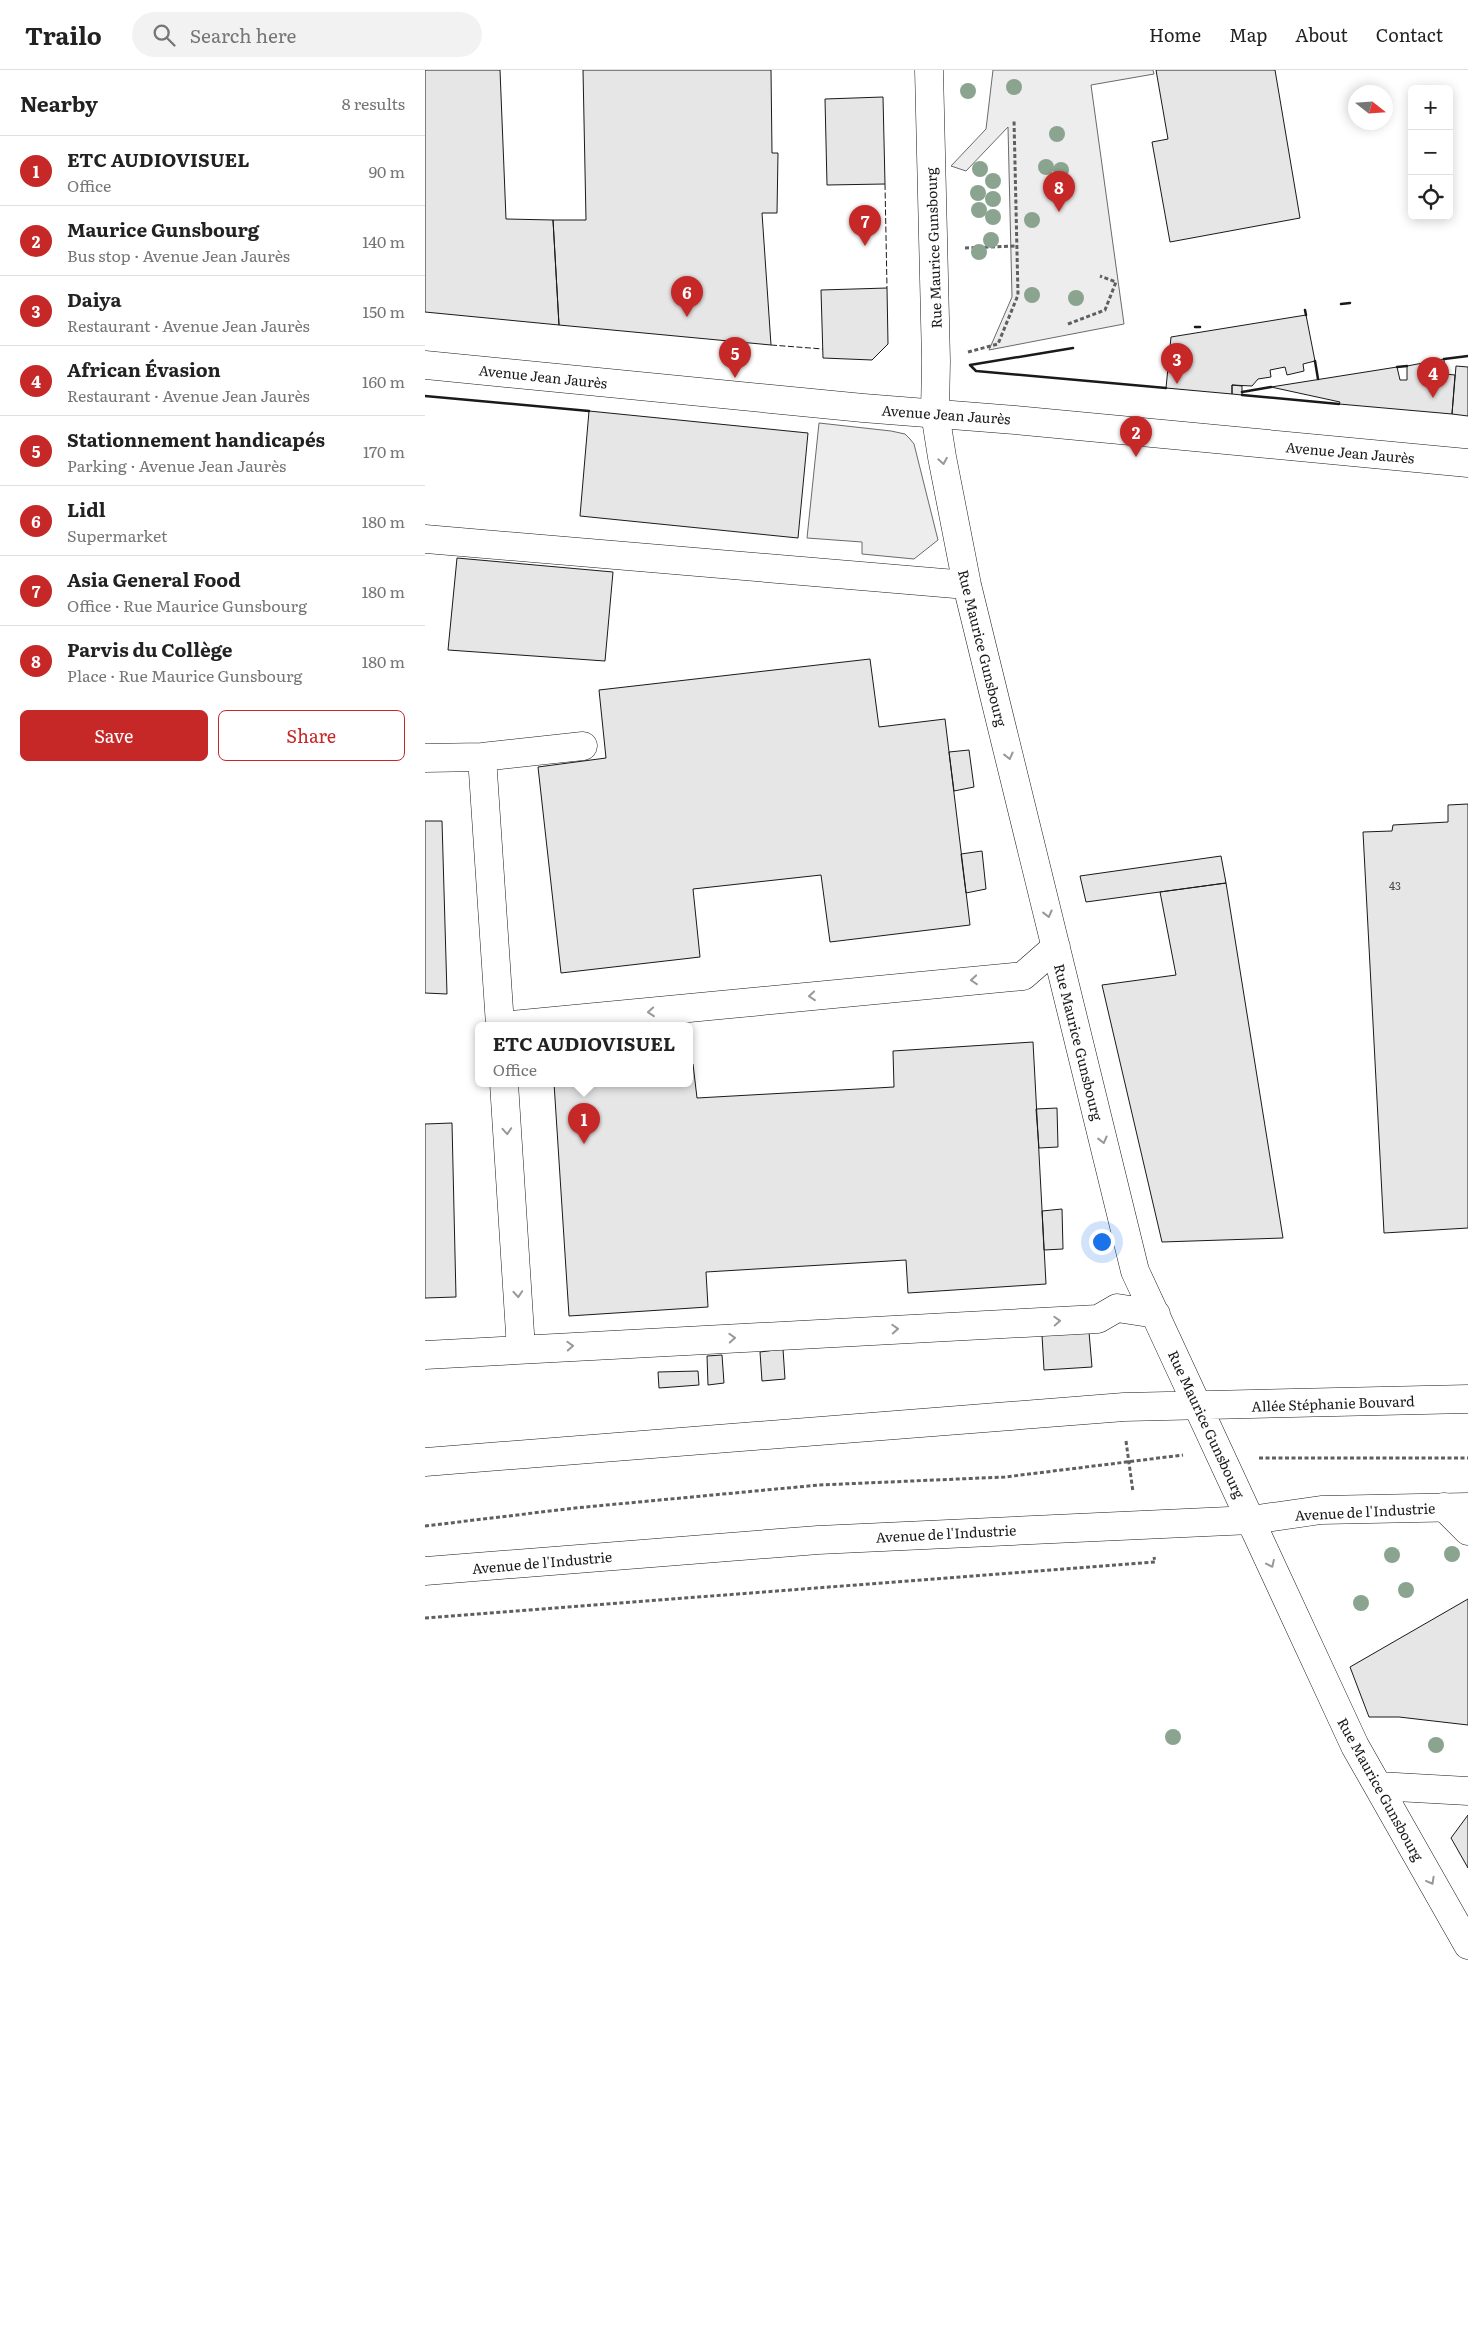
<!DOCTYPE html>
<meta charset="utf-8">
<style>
:root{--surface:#fff;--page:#f2f2f2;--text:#222;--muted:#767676;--line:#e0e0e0;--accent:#c62828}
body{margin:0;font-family:Literata,serif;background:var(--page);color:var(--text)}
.controls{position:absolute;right:15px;top:15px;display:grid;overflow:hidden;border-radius:8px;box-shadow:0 2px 12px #0003}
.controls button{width:45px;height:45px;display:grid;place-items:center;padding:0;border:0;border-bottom:1px solid var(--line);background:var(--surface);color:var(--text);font:25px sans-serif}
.compass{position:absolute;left:923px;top:15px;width:45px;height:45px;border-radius:50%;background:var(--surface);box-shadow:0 2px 12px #0003;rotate:107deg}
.you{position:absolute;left:676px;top:1171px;width:18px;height:18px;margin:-12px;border:4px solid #fff;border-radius:50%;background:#1a73e8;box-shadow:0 0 0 8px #1a73e833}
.badge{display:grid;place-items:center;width:32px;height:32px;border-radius:50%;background:var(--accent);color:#fff;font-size:16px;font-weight:700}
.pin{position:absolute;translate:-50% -41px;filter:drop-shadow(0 1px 2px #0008)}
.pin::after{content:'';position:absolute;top:26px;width:18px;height:15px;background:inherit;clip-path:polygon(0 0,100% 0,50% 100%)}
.popup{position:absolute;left:50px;top:952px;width:218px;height:65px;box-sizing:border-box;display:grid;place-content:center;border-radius:8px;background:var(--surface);filter:drop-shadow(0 1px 4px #0005);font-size:16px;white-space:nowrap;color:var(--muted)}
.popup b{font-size:19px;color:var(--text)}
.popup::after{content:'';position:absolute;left:50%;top:100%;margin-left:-10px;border:10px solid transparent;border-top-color:var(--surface)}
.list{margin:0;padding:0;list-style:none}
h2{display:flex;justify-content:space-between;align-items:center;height:65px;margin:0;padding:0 20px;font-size:21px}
h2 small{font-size:16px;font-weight:400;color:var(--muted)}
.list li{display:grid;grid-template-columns:32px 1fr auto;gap:15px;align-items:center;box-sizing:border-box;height:70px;padding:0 20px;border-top:1px solid var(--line)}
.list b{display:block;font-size:19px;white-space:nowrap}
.list p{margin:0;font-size:16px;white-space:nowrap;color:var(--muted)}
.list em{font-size:16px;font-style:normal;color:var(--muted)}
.actions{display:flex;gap:10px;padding:15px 20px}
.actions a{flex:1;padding:11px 0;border:1px solid var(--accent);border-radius:8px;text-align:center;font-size:18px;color:var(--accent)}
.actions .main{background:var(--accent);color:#fff}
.icon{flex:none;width:28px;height:28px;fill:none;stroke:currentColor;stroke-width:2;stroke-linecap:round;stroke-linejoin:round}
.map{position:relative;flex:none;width:1043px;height:2272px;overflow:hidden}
header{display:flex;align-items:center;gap:30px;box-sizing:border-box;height:70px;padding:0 25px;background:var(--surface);border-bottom:1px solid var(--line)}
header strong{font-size:24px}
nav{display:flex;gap:28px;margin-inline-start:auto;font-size:18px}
.search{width:350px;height:45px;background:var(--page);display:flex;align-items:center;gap:12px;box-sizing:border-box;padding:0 18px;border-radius:28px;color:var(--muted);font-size:19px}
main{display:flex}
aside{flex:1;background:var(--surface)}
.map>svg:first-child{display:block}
</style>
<header>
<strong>Trailo</strong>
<div class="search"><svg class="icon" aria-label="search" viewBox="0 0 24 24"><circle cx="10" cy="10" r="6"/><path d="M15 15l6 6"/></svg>Search here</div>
<nav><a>Home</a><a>Map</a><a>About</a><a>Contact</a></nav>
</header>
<main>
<aside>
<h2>Nearby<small>8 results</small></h2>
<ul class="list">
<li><span class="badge">1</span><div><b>ETC AUDIOVISUEL</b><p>Office</p></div><em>90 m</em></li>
<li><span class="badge">2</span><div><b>Maurice Gunsbourg</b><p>Bus stop · Avenue Jean Jaurès</p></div><em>140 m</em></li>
<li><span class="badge">3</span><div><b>Daiya</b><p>Restaurant · Avenue Jean Jaurès</p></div><em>150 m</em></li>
<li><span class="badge">4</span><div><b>African Évasion</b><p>Restaurant · Avenue Jean Jaurès</p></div><em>160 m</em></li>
<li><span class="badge">5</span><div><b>Stationnement handicapés</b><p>Parking · Avenue Jean Jaurès</p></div><em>170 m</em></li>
<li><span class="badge">6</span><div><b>Lidl</b><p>Supermarket</p></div><em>180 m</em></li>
<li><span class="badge">7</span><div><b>Asia General Food</b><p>Office · Rue Maurice Gunsbourg</p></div><em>180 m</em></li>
<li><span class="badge">8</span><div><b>Parvis du Collège</b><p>Place · Rue Maurice Gunsbourg</p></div><em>180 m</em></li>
</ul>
<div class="actions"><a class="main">Save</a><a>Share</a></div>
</aside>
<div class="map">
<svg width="1043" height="2272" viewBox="0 0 1043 2272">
<rect width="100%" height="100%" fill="#fff"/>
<!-- parking -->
<path fill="#ededed" stroke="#6a6a6a" d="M568,0H728L729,4L666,15L699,254L564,280L587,227L583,57L541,101L526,96L561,59Z
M394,353L466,361L480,364L485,369L489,374L513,470L489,489L437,484V472L382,468Z"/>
<!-- building -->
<path fill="#e6e6e6" stroke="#1a1a1a" d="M0,0H75L81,149L128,150L134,255L0,242Z
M158,0H346L347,83H353L352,143H337L346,275L134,255L128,150H161Z
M731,0H850L875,148L745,172L727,72L743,69Z
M458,27L460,114L402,115L400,29Z
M462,218L463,274L447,290L398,288L396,220Z
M881,245L890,291L878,294L879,301L862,305L860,297L845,300L846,307L833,309L827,316L807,315V324L741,318L746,267Z
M1019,289L1020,304L1030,305L1027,344L914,334L915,332L846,317L972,297L975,310H982V296Z
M1031,296L1043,297V346L1027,344Z
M807,315L817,316V325L807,324Z
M164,341L383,363L373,468L155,446Z
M32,488L188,502L180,591L23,580Z
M445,589L454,657L520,649L545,855L405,872L396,805L268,819L275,887L136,903L113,697L181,688L174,620Z
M544,680L549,717L529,721L524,682Z
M1043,734V1158L959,1163L938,762L967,761L968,755L1023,752V735Z
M0,751H17L22,924L0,923Z
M557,781L561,819L541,823L536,784Z
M796,786L801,813L661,832L655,806Z
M801,813L858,1168L737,1172L677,915L751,905L735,822Z
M608,972L621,1214L483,1223L481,1190L281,1202L283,1237L144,1246L129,1013H264V994H268L272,1028L469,1017L468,981Z
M632,1038L633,1077L614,1078L611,1039Z
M27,1053L31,1227L0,1228V1054Z
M637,1139L638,1179L619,1180L617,1141Z
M664,1262L667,1297L619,1300L617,1265Z
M358,1279L360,1309L337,1311L335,1282Z
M297,1285L299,1313L283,1315L282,1286Z
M273,1301L274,1315L234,1318L233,1302Z
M1043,1529V1655L974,1647H944L925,1597Z
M1043,1745V1798L1026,1768Z"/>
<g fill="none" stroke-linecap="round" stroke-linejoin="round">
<!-- minor casing -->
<g stroke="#1a1a1a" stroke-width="29">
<path id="minor" d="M504,0L511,291L510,343L517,387L542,515L710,1201L930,1676L1043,1875
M0,469L542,515
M57,687L75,955
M0,688L57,687L158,676
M87,955L598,906L631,877
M79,1013L96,1279
M0,1285L673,1249L692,1238L731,1244
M0,1392L699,1337L1043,1329
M1019,1437L1043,1461
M953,1716L1043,1721"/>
</g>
<!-- major casing -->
<g stroke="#1a1a1a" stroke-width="29">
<path id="major" d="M0,295L438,338L590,350L1043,393
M0,1501L393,1470L826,1450L896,1440L1043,1437"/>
</g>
<!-- path -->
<path stroke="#5f5f5f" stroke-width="3" stroke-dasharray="4 2.5" stroke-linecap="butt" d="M540,178L592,176
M643,254L680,240L691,212L675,206
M543,282L573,274L593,225L589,50
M701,1371L708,1422
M834,1388H1043
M0,1456L150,1438L394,1415L580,1407L758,1385
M0,1548L730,1492L729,1487"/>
<!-- minor -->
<use href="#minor" stroke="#fff" stroke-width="28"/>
<!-- major -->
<use href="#major" stroke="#fff" stroke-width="28"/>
<!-- fence -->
<path stroke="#1a1a1a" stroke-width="1" stroke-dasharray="6 2.5" stroke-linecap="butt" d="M460,114L462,218
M346,275L398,279"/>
<!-- wall -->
<path stroke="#1a1a1a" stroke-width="2.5" d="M916,234L925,233
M880,240L881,245
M770,257H775
M648,278L545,295L551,301L741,318
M1019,289L1043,286
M890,291L893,309
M972,297L982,296
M817,322L846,317
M817,325L914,334
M0,326L164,341"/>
</g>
<!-- trees -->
<g fill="#8aa48f">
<circle cx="589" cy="17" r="8"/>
<circle cx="543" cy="21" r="8"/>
<circle cx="632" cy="64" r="8"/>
<circle cx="621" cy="97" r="8"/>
<circle cx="555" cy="99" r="8"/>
<circle cx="636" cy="100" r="8"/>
<circle cx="568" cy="111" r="8"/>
<circle cx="553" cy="123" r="8"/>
<circle cx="568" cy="129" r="8"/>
<circle cx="554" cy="140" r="8"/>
<circle cx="568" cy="147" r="8"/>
<circle cx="607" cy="150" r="8"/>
<circle cx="566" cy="170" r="8"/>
<circle cx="554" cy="182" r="8"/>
<circle cx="607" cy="225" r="8"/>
<circle cx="651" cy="228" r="8"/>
<circle cx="1027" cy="1484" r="8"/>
<circle cx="967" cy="1485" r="8"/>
<circle cx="981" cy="1520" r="8"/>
<circle cx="936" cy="1533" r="8"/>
<circle cx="748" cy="1667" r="8"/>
<circle cx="1011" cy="1675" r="8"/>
</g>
<!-- one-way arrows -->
<defs><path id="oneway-chevron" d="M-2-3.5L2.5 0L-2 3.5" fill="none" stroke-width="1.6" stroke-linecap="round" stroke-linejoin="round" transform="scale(1.25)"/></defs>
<g stroke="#989898">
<use href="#oneway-chevron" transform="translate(518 391) rotate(80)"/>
<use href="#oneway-chevron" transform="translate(584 686) rotate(76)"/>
<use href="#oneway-chevron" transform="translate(623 844) rotate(76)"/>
<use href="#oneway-chevron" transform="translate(549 910) rotate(175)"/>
<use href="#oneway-chevron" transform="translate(387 926) rotate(175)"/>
<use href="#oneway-chevron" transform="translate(226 942) rotate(175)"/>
<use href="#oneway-chevron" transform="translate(82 1061) rotate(86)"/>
<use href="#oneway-chevron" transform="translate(678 1070) rotate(76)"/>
<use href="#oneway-chevron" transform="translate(93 1224) rotate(86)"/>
<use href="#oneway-chevron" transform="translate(632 1251) rotate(-3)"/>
<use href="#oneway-chevron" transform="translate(470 1259) rotate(-3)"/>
<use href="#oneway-chevron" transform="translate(307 1268) rotate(-3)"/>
<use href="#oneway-chevron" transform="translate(145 1276) rotate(-3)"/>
<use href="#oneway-chevron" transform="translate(846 1494) rotate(65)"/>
<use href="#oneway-chevron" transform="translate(1006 1811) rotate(61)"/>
</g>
<g text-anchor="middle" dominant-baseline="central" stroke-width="4" stroke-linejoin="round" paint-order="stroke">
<!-- number labels -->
<g font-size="11" fill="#4d4d4d">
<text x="970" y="815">43</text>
</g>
<!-- street labels -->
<g font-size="14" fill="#1a1a1a" stroke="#fff">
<text transform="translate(508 178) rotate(-92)">Rue Maurice Gunsbourg</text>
<text transform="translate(118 306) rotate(6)">Avenue Jean Jaurès</text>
<text transform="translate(521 344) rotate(4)">Avenue Jean Jaurès</text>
<text transform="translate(925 382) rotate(5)">Avenue Jean Jaurès</text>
<text transform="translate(558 578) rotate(76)">Rue Maurice Gunsbourg</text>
<text transform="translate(654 972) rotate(76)">Rue Maurice Gunsbourg</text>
<text transform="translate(908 1333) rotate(-2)">Allée Stéphanie Bouvard</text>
<text transform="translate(782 1354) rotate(65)">Rue Maurice Gunsbourg</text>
<text transform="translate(940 1441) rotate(-3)">Avenue de l'Industrie</text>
<text transform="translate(521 1463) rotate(-3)">Avenue de l'Industrie</text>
<text transform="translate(117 1492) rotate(-5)">Avenue de l'Industrie</text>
<text transform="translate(956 1719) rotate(61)">Rue Maurice Gunsbourg</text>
</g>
</g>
</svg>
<div class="controls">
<button>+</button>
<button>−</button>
<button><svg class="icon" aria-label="locate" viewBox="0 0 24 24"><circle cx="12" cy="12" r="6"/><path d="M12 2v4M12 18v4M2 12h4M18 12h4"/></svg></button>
</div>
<svg class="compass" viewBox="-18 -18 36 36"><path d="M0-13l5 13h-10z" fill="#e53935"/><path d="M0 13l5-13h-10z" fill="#767676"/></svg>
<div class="you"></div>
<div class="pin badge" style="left:159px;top:1074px">1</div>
<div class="popup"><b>ETC AUDIOVISUEL</b>Office</div>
<div class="pin badge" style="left:711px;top:387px">2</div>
<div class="pin badge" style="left:752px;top:314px">3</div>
<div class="pin badge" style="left:1008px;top:328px">4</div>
<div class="pin badge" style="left:310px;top:308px">5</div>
<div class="pin badge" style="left:262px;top:247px">6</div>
<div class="pin badge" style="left:440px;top:176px">7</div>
<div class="pin badge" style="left:634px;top:142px">8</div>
</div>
</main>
